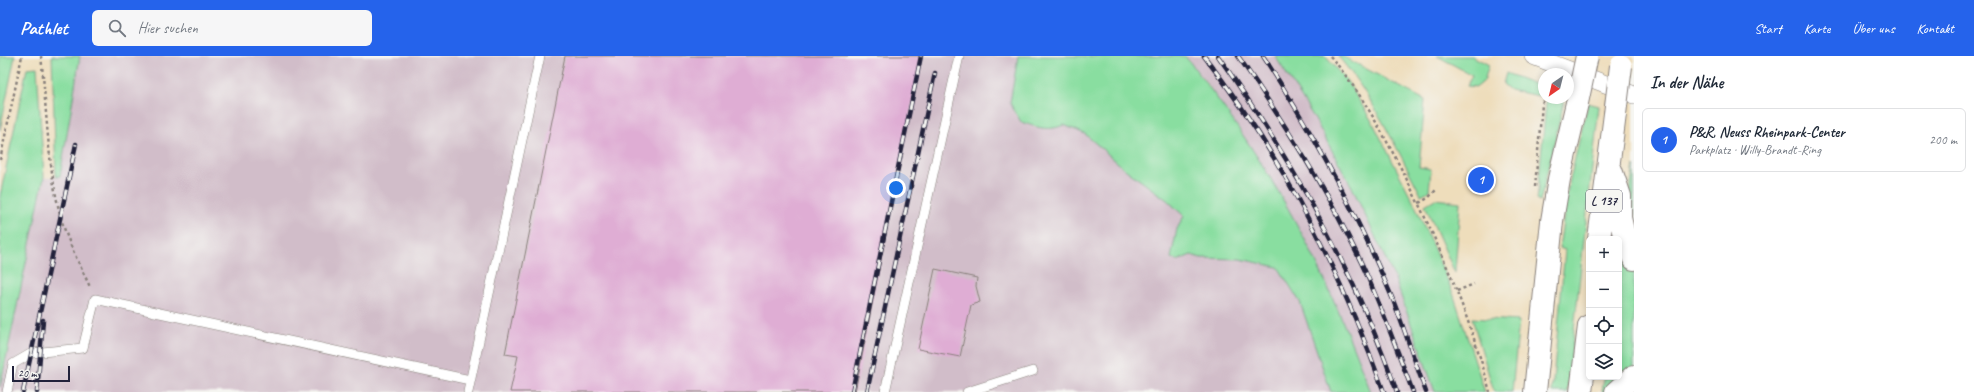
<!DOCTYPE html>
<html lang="de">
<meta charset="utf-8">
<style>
:root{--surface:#fff;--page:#f6f6f7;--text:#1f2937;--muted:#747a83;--line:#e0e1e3;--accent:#2563eb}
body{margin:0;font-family:Caveat,sans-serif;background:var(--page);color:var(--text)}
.controls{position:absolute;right:12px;bottom:12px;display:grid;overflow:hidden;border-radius:6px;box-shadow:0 2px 6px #0003}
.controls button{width:36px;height:36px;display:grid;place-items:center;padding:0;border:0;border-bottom:1px solid var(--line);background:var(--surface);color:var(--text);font:20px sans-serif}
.compass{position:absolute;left:1538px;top:12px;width:36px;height:36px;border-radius:50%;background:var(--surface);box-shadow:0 2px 6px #0003;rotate:215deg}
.scale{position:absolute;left:12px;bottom:10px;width:58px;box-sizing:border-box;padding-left:4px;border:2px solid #22223b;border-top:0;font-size:11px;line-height:14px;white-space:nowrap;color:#22223b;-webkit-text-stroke:3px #f6f6f2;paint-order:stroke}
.you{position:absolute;left:896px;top:132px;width:14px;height:14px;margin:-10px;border:3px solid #fff;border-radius:50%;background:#1a73e8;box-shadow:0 0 0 6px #1a73e833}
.badge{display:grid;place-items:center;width:26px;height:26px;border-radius:50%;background:var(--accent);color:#fff;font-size:13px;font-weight:700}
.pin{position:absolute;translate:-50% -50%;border:2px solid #fff;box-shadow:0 1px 4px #0006}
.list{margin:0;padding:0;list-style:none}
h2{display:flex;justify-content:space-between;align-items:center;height:52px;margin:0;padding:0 16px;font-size:17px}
h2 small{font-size:13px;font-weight:400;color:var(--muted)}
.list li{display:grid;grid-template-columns:26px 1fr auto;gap:12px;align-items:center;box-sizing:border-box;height:64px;margin:0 8px 8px;padding:0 8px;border:1px solid var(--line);border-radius:6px}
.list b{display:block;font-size:15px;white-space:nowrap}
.list p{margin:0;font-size:13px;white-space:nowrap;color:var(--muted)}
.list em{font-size:13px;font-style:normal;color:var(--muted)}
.icon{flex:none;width:22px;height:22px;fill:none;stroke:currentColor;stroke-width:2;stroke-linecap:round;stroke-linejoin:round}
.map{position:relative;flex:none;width:1634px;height:336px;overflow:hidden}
header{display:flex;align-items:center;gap:24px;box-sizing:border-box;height:56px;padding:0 20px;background:var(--accent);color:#fff}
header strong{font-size:19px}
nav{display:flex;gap:22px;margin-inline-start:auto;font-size:14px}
.search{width:280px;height:36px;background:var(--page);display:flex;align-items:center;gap:10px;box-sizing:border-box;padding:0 14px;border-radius:6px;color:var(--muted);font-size:15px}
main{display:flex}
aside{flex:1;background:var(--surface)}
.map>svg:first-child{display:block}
</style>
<header>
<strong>Pathlet</strong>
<div class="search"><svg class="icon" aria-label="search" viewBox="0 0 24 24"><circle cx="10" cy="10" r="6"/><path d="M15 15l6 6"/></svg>Hier suchen</div>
<nav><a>Start</a><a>Karte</a><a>Über uns</a><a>Kontakt</a></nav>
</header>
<main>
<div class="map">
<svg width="1634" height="336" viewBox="0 0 1634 336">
<rect width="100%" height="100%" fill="#f6f6f2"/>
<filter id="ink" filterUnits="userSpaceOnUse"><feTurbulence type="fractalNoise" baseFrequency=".025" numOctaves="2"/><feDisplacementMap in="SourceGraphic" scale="8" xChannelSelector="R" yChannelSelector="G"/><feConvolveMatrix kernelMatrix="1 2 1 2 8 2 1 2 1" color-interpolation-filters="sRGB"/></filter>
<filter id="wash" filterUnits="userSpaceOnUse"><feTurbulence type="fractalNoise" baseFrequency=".012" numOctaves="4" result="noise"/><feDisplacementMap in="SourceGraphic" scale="16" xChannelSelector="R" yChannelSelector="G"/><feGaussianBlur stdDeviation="0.9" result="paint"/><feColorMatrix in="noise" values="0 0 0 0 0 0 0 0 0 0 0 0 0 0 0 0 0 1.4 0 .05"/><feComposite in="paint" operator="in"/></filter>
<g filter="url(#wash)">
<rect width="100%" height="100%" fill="#edb"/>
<!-- industrial -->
<path fill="#d1bdc9" d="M80,0H1155L1200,53L1346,336H0V326L44,122L60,120Z
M1185,0H1275L1313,60L1352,131L1395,223L1435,336H1371L1325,226L1285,148L1209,30Z"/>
<!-- green -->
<path fill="#89dea0" stroke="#56806e" d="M0,0H15L0,74Z
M52,0H80L60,120L56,121Z
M1018,0H1185C1240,69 1289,146 1326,227C1342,262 1356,299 1371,336H1331L1300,246L1278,211L1240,203L1201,202L1191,199L1177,205L1171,202L1177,173L1184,160L1167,144L1126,114L1085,78L1064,69C1047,76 1037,71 1021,66L1010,47Z
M1275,0H1325L1347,25L1373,67L1415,149L1453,237L1485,336H1435L1395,223L1352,131L1313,60Z
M1338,0H1342L1425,44L1419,111L1431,113L1429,135L1421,139C1396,91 1373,41 1338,0Z
M1437,0H1472L1489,9L1484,25L1477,31L1467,30L1472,19Z
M37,11L44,121L0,331V140L27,12Z
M1506,17L1543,31L1539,40L1510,34L1503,28Z
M1548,42H1565L1540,146L1537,145L1546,47Z
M1588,47L1599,50L1567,336H1552L1565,194L1559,192L1568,132Z
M1634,109V179L1628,147Z
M1435,143L1460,146L1455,217L1425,149Z
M1619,199H1622L1634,217V312L1608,336H1602L1604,321H1619Z
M1472,262L1519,265L1512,336H1494Z"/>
<g id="blocks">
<!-- building -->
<path fill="#dfadd4" d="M565,0H921L855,336H510L518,300L505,298Z
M935,213L977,222L976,230L980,246L971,249L960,301L918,293Z"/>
</g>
</g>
<g filter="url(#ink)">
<use href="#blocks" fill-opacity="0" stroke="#88807b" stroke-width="1"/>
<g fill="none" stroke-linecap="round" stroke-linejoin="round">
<!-- lane casing -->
<g stroke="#88807b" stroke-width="10">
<path id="lane" d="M7,336L13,308L32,297L83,292L95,243L470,324
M468,336L540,0
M885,336L959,0
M967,336L1033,315"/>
</g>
<!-- street casing -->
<g stroke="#88807b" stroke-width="18">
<path id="street" d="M1533,0L1634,39"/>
</g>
<!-- primary casing -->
<g stroke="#88807b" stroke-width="24">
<path id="primary" d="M1611,114L1620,140V162L1625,183L1634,203
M1599,183L1615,58
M1535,336L1552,165L1559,123L1577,47
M1581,336L1589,270
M1616,336L1634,320"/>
</g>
<!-- path -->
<path stroke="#88807b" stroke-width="2.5" stroke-dasharray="3 3" stroke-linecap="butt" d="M41,0C47,53 47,106 60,158C66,183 79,207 90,231
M1330,0C1361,36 1381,74 1403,116C1438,186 1470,260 1490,336
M0,104L22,0
M1535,131L1542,48L1545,42
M1419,147L1428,142L1436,134
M1457,235L1474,228"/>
<!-- lane -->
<use href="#lane" stroke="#fff" stroke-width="9"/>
<!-- street -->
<use href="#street" stroke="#fff" stroke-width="17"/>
<!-- primary -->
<use href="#primary" stroke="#fff" stroke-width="22"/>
<!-- rail casing -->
<g stroke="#22223b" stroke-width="4.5">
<path id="rail" d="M1204,0C1282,100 1341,217 1384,336
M1218,0C1292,104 1355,215 1397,336
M1238,0C1282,63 1323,128 1357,198C1379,242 1395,290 1413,336
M1263,0C1312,75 1356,156 1391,239C1404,271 1414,304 1426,336
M23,336L76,88
M37,336L43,264
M852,336L921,0
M867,336L935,17"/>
</g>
<!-- rail -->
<use href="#rail" stroke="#f6f6f2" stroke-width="3" stroke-dasharray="9" stroke-linecap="butt"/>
<!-- primary-bridge casing -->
<g stroke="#88807b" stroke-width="24" stroke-linecap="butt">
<path id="primary-bridge" d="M1577,47L1587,0
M1615,58L1621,10"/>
</g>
<!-- primary-bridge -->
<use href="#primary-bridge" stroke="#fff" stroke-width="22"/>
</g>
</g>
<g text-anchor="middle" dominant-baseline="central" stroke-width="3" stroke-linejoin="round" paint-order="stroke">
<!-- shield labels -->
<rect fill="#f6f6f2" stroke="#626272" stroke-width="1" x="1586" y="134" width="36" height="22" rx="3"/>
<g font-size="13" font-weight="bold" fill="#22223b">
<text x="1604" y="145">L 137</text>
</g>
</g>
</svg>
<div class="controls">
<button>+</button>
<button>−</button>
<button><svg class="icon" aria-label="locate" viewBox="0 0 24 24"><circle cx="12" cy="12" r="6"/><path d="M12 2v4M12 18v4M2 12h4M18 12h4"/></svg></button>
<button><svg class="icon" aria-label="layers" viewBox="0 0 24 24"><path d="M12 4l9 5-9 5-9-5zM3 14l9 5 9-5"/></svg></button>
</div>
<svg class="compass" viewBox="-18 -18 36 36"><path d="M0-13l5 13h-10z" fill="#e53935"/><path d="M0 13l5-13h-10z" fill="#747a83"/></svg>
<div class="scale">20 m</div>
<div class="you"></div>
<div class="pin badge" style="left:1481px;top:124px">1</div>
</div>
<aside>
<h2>In der Nähe<small></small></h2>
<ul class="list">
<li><span class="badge">1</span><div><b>P&amp;R, Neuss Rheinpark-Center</b><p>Parkplatz · Willy-Brandt-Ring</p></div><em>200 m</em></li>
</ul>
</aside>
</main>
